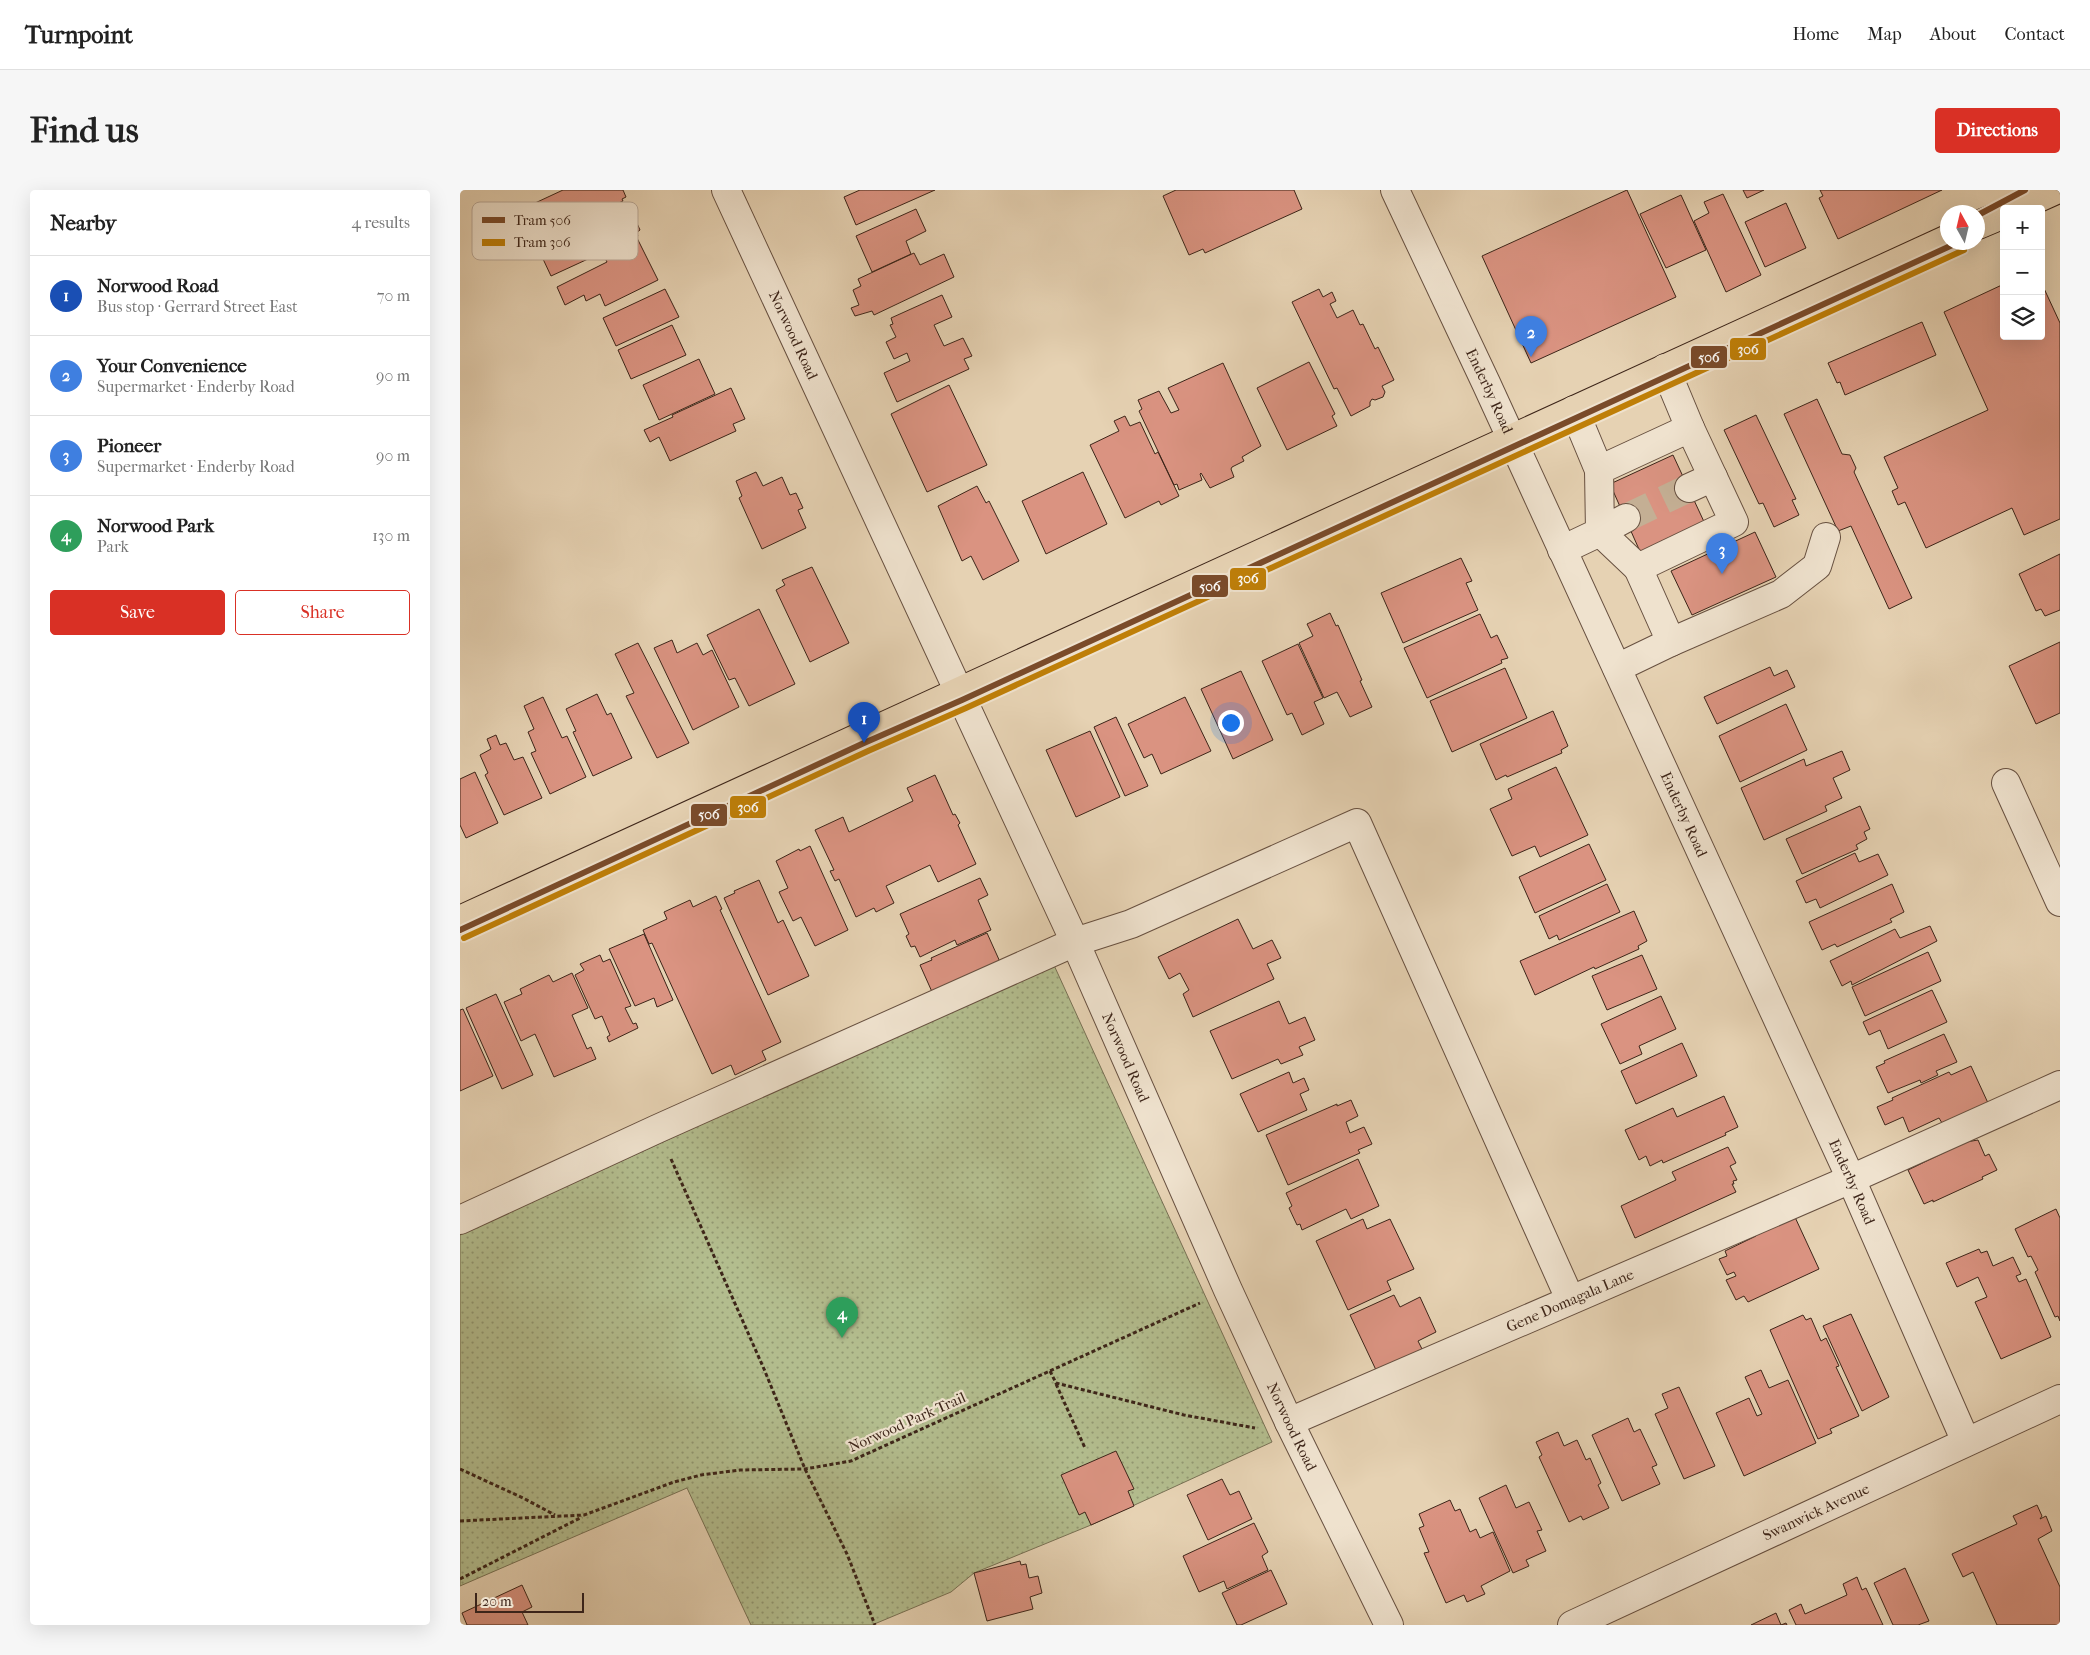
<!DOCTYPE html>
<meta charset="utf-8">
<style>
:root{--surface:#fff;--page:#f6f6f6;--text:#222;--muted:#767676;--line:#e0e0e0;--accent:#d93025}
body{margin:0;font-family:"IM FELL French Canon",serif;background:var(--page);color:var(--text)}
.controls{position:absolute;right:15px;top:15px;display:grid;overflow:hidden;border-radius:5px;box-shadow:0 5px 20px #0002}
.controls button{width:45px;height:45px;display:grid;place-items:center;padding:0;border:0;border-bottom:1px solid var(--line);background:var(--surface);color:var(--text);font:25px sans-serif}
.compass{position:absolute;left:1480px;top:15px;width:45px;height:45px;border-radius:50%;background:var(--surface);box-shadow:0 5px 20px #0002;rotate:352deg}
.scale{position:absolute;left:15px;bottom:12px;width:109px;box-sizing:border-box;padding-left:5px;border:2px solid #3d2519;border-top:0;font-size:14px;line-height:18px;white-space:nowrap;color:#3d2519;-webkit-text-stroke:4px #efe2ce;paint-order:stroke}
.you{position:absolute;left:770px;top:532px;width:18px;height:18px;margin:-12px;border:4px solid #fff;border-radius:50%;background:#1a73e8;box-shadow:0 0 0 8px #1a73e833}
.badge{display:grid;place-items:center;width:32px;height:32px;border-radius:50%;background:var(--accent);color:#fff;font-size:16px;font-weight:700}
.pin{position:absolute;translate:-50% -41px;filter:drop-shadow(0 1px 2px #0008)}
.pin::after{content:'';position:absolute;top:26px;width:18px;height:15px;background:inherit;clip-path:polygon(0 0,100% 0,50% 100%)}
.list{margin:0;padding:0;list-style:none}
h2{display:flex;justify-content:space-between;align-items:center;height:65px;margin:0;padding:0 20px;font-size:21px}
h2 small{font-size:16px;font-weight:400;color:var(--muted)}
.list li{display:grid;grid-template-columns:32px 1fr auto;gap:15px;align-items:center;box-sizing:border-box;height:80px;padding:0 20px;border-top:1px solid var(--line)}
.list b{display:block;font-size:19px;white-space:nowrap}
.list p{margin:0;font-size:16px;white-space:nowrap;color:var(--muted)}
.list em{font-size:16px;font-style:normal;color:var(--muted)}
.actions{display:flex;gap:10px;padding:15px 20px}
.actions a{flex:1;padding:11px 0;border:1px solid var(--accent);border-radius:5px;text-align:center;font-size:18px;color:var(--accent)}
.actions .main{background:var(--accent);color:#fff}
.icon{flex:none;width:28px;height:28px;fill:none;stroke:currentColor;stroke-width:2;stroke-linecap:round;stroke-linejoin:round}
.map{position:relative;flex:none;width:1600px;height:1435px;overflow:hidden;border-radius:5px}
header{display:flex;align-items:center;gap:30px;box-sizing:border-box;height:70px;padding:0 25px;background:var(--surface);border-bottom:1px solid var(--line)}
header strong{font-size:24px}
nav{display:flex;gap:28px;margin-inline-start:auto;font-size:18px}
.intro{display:flex;align-items:center;justify-content:space-between;box-sizing:border-box;height:120px;padding:0 30px}
h1{margin:0;font-size:35px}
.button{padding:12px 22px;border-radius:5px;background:var(--accent);color:#fff;font-size:18px;font-weight:700}
main{display:flex;gap:30px;padding:0 30px}
aside{flex:1;background:var(--surface);border-radius:5px;box-shadow:0 5px 20px #0002}
.map>svg:first-child{display:block}
</style>
<header>
<strong>Turnpoint</strong>
<nav><a>Home</a><a>Map</a><a>About</a><a>Contact</a></nav>
</header>
<div class="intro"><h1>Find us</h1><a class="button">Directions</a></div>
<main>
<aside>
<h2>Nearby<small>4 results</small></h2>
<ul class="list">
<li><span class="badge" style="background:#1a4fb4">1</span><div><b>Norwood Road</b><p>Bus stop · Gerrard Street East</p></div><em>70 m</em></li>
<li><span class="badge" style="background:#3f7fe0">2</span><div><b>Your Convenience</b><p>Supermarket · Enderby Road</p></div><em>90 m</em></li>
<li><span class="badge" style="background:#3f7fe0">3</span><div><b>Pioneer</b><p>Supermarket · Enderby Road</p></div><em>90 m</em></li>
<li><span class="badge" style="background:#2e9e5b">4</span><div><b>Norwood Park</b><p>Park</p></div><em>130 m</em></li>
</ul>
<div class="actions"><a class="main">Save</a><a>Share</a></div>
</aside>
<div class="map">
<svg width="1600" height="1435" viewBox="0 0 1600 1435">
<defs>
<pattern id="park-dots" width="8" height="8" patternUnits="userSpaceOnUse" patternTransform="scale(1.25)"><rect width="8" height="8" fill="#b3bd8e"/><path d="M2 2h.1M6 6h.1" fill="none" stroke="#939973" stroke-width="1.8" stroke-linecap="round"/></pattern>
</defs>
<rect width="100%" height="100%" fill="#e6d2b3"/>
<filter id="stains"><feTurbulence type="fractalNoise" baseFrequency=".004" numOctaves="4"/><feColorMatrix values="0 0 0 0 .2 0 0 0 0 .09 0 0 0 0 .02 0 0 0 .5 -.17"/></filter>
<radialGradient id="worn" r=".72"><stop offset=".6" stop-color="#630" stop-opacity="0"/><stop offset="1" stop-color="#630" stop-opacity=".3"/></radialGradient>
<!-- park -->
<path fill="url(#park-dots)" stroke="#787154" d="M593,773L812,1252L631,1335L514,1383L491,1402L412,1435H291L227,1298L0,1396V1045Z"/>
<!-- building -->
<path fill="#da9381" stroke="#3d2519" d="M103,0H163L166,7L162,9L163,11L75,52L60,20Z
M400,0H475L396,35L384,7Z
M716,0H834L842,19L745,63L743,59L729,65L703,6Z
M1167,0L1216,107L1071,173L1022,66Z
M1283,0H1304L1287,8Z
M1360,0H1482L1378,49L1359,8L1363,6Z
M1263,4L1301,85L1266,102L1234,31L1249,23L1244,12Z
M1221,5L1246,60L1206,78L1180,24Z
M1326,13L1346,58L1305,77L1285,32Z
M160,15L169,30H170L171,32L176,31L180,40L176,43L178,46L91,86L76,54Z
M456,19L466,41L446,51L451,64L412,82L396,46Z
M177,48L198,90L145,116L140,104L126,111L124,105L105,115L97,97L147,72L143,64Z
M454,63L460,75L484,64L494,87L414,125L412,121L395,126L391,118L399,115L393,100L401,96L398,89Z
M1581,92L1600,133V329L1564,345L1552,318L1466,358L1445,312L1438,315L1432,301L1438,298L1424,267L1528,220L1484,122L1544,94V146H1581Z
M205,99L219,127L156,156L143,128Z
M859,99L863,107L872,102L876,111L870,114L877,128L893,120L900,135L903,134L915,159L918,157L934,190L922,196L925,202L923,207L915,210L912,209L910,212V216L891,226L877,198L874,199L832,112Z
M482,105L492,127L474,135L484,156L503,148L512,166L504,169L509,179L437,212L424,183L450,171L447,163L434,169L426,152L436,147L430,135L433,134L431,128Z
M1462,132L1476,165L1385,205L1380,192L1377,193L1368,173Z
M212,135L226,165L171,189L158,160Z
M239,169L255,204L199,230L183,195Z
M849,172L875,224L872,226L877,236L827,260L797,198Z
M763,173L801,256L782,267L784,271L772,277L771,279L774,287L750,298L741,283L740,284L742,290L719,300L717,294L714,295L679,221L682,219L678,210L699,201L711,223L719,220L708,198Z
M489,195L527,275L467,302L431,224Z
M271,198L285,229L273,234L276,241L210,271L199,247L190,252L184,240L213,227L212,225Z
M1357,209L1382,264L1390,265L1396,278L1394,282L1452,408L1429,419L1391,336L1378,341L1324,224Z
M1296,225L1336,309L1332,310L1339,325L1314,337L1303,313L1299,314L1264,240Z
M665,226L670,236L680,232L695,264L698,262L719,306L701,315L699,311L665,328L630,255L659,241L654,231Z
M1213,265L1246,336L1182,366L1150,294Z
M296,282L303,296L322,287L330,305L336,303L343,318L338,320L346,338L302,359L279,308L282,306L276,291Z
M623,282L647,334L586,364L562,311Z
M517,296L526,313L529,311L559,371L523,390L511,366L502,371L478,316Z
M1295,342L1316,387L1232,425L1211,381Z
M1600,364V420L1585,426L1581,419L1576,421L1559,384Z
M1001,368L1012,391L1006,393L1018,420L943,453L921,403Z
M352,377L389,453L350,472L316,400L325,395L322,390Z
M299,419L335,494L289,516L275,488L269,490L247,445Z
M870,423L876,436L878,435L902,490L900,491L912,517L890,527L877,502L864,508L839,453L853,446L847,434Z
M1020,424L1031,448L1037,445L1048,468L1041,470L1042,473L967,508L944,458Z
M212,450L217,463L237,453L243,465L252,460L279,517L233,540L194,458Z
M1600,452V523L1576,534L1549,476Z
M178,453L229,553L197,568L166,506L174,503L155,464Z
M838,454L863,508L854,512L864,534L842,545L832,523L827,525L802,471Z
M1310,477L1314,486L1327,480L1335,497L1257,534L1244,507Z
M1045,478L1067,528L992,562L970,511Z
M781,481L813,550L773,569L741,499Z
M137,504L147,525L151,523L172,568L133,586L113,542L116,541L106,519Z
M83,507L102,548L107,546L126,587L90,604L71,563L76,561L68,542L74,539L64,516Z
M725,507L751,561L701,584L692,564L684,568L668,534Z
M1326,514L1347,560L1280,592L1259,546Z
M1093,521L1108,556L1101,560L1102,563L1047,587L1046,585L1036,590L1020,554Z
M656,527L688,596L665,606L634,537Z
M630,541L660,607L616,627L586,560Z
M36,545L40,555L46,553L54,570L63,567L82,608L44,625L25,585L28,583L20,565L31,559L27,549Z
M1382,561L1390,580L1373,588L1382,608L1365,616L1367,621L1304,650L1281,598L1344,569L1346,576Z
M1096,577L1128,645L1080,667L1075,656L1052,666L1030,619L1052,609L1048,599Z
M15,582L38,633L6,648L0,635V589Z
M475,585L493,625L495,624L500,633L498,635L516,674L478,692L470,675L426,696L434,713L416,722L414,718L396,727L379,689L375,691L370,681L374,680L355,640L383,627L389,642L453,611L447,598Z
M1400,616L1410,639L1404,642L1407,649L1396,655L1398,659L1342,684L1326,649Z
M1129,654L1146,690L1075,723L1059,687Z
M350,656L388,740L355,756L341,727L333,731L319,702L328,698L316,671L339,659L340,661Z
M1395,663L1399,672L1418,664L1428,685L1360,718L1356,709L1346,713L1336,691Z
M520,688L528,705L518,710L531,740L497,755L495,750L460,767L455,756L451,757L446,746L449,744L440,724Z
M299,690L318,733L323,730L349,786L308,805L264,708L275,703L274,701Z
M1147,694L1160,722L1099,750L1097,745L1089,749L1079,726Z
M1432,694L1444,722L1430,729L1432,732L1377,757L1375,754L1362,760L1349,732Z
M256,706L262,719L260,720L321,852L302,861L306,870L275,885L271,875L252,884L192,753L189,754L183,740L207,729L204,722L230,710L233,717Z
M1174,721L1187,751L1178,756L1179,759L1135,779L1134,777L1075,805L1060,771Z
M778,729L793,759L812,750L821,768L807,774L814,789L733,827L723,804L729,800L720,783L709,789L698,767Z
M1470,736L1477,751L1392,795L1391,791L1382,796L1370,771L1435,739L1440,748Z
M527,743L545,783L477,813L460,775L472,770L471,768Z
M184,744L213,810L197,817L194,808L175,816L149,759Z
M1468,762L1481,791L1405,826L1392,797Z
M140,765L143,772L150,769L171,816L165,818L173,834L176,833L178,838L149,852L147,847L150,845L142,826L135,829L115,785L124,780L120,774Z
M1182,765L1197,799L1147,820L1132,786Z
M112,783L128,818L112,825L127,859L131,857L136,869L94,887L75,844L61,851L44,812L62,804L60,799L89,785L93,792Z
M1472,800L1487,832L1428,859L1420,840L1409,845L1403,832Z
M36,804L73,885L42,899L6,818Z
M1201,806L1216,839L1179,856L1182,864L1160,874L1141,834Z
M819,811L829,834L845,827L855,850L839,857L843,865L821,874L818,869L772,889L750,841Z
M3,819L33,886L0,901V820Z
M1484,844L1497,872L1476,881L1478,885L1461,893L1460,890L1428,903L1416,877L1425,873L1424,871Z
M1222,853L1237,886L1176,914L1161,881Z
M1511,876L1528,913L1482,933L1479,928L1449,942L1443,927L1425,935L1417,917L1433,910L1432,908L1489,882L1491,885Z
M829,882L833,893L844,888L849,900L840,904L847,920L798,942L780,904Z
M1264,906L1278,937L1265,943L1266,945L1203,973L1202,970L1190,976L1186,966L1179,970L1165,940L1213,918L1217,927Z
M891,910L898,926L886,932L890,943L904,937L912,954L898,960L900,963L828,995L806,945L877,914V916Z
M1518,950L1525,966L1529,964L1537,980L1522,987L1523,989L1473,1012V1010L1464,1014L1448,980L1506,952Z
M1268,957L1276,973L1270,976L1277,990L1273,991L1274,994H1272L1276,1002L1175,1048L1161,1016L1216,990L1212,982Z
M898,969L919,1016L891,1029L886,1019L842,1040L840,1034L837,1035L829,1018L832,1016L826,1003Z
M1596,1019L1600,1028V1131L1598,1126L1595,1127L1575,1082L1578,1080L1571,1066L1568,1067L1555,1039Z
M1334,1025L1359,1079L1288,1112L1284,1106L1276,1110L1266,1090L1276,1086L1274,1082L1267,1085L1259,1069L1267,1066L1265,1061L1296,1046L1295,1043Z
M903,1029L907,1039L930,1029L954,1079L927,1091L931,1100L888,1120L856,1051Z
M1519,1059L1521,1063L1527,1061L1533,1076L1553,1067L1561,1084L1556,1086L1559,1092L1566,1089L1591,1147L1541,1169L1515,1112L1527,1107L1518,1087L1497,1097L1486,1073Z
M934,1105L940,1117L960,1107L976,1142L958,1151L963,1161L916,1180L890,1125Z
M1391,1124L1429,1207L1402,1221L1363,1136Z
M1343,1125L1346,1130L1351,1128L1361,1151L1366,1148L1379,1176L1376,1177L1399,1226L1370,1239L1372,1243L1358,1249L1310,1140Z
M1301,1180L1309,1198L1328,1190L1356,1253L1284,1286L1256,1223L1289,1208L1297,1226L1302,1224L1285,1187Z
M1219,1197L1255,1276L1224,1289L1195,1224L1208,1218L1202,1204Z
M1168,1228L1174,1242L1180,1239L1197,1275L1192,1277L1200,1294L1162,1311L1132,1245Z
M1098,1242L1104,1256L1117,1250L1126,1270L1130,1268L1141,1293L1138,1295L1149,1318L1123,1330L1121,1326L1109,1332L1079,1267L1082,1265L1076,1252Z
M656,1261L674,1299L668,1301L674,1316L631,1335L625,1322L619,1325L601,1285Z
M762,1289L770,1305L779,1301L792,1329L748,1350L727,1305Z
M1046,1295L1056,1318L1069,1312L1082,1340L1077,1341L1086,1361L1066,1370L1069,1376L1053,1383L1019,1308Z
M990,1310L995,1321L1000,1319L1010,1342L1016,1339L1020,1348L1033,1342L1050,1381L1021,1396L1025,1404L1007,1412L1004,1405L986,1413L964,1363L969,1362L959,1338L964,1336L959,1324Z
M1577,1315L1582,1326L1580,1329L1586,1326L1592,1341L1578,1349L1600,1397V1435H1537L1513,1382L1503,1387L1492,1364L1557,1334L1553,1326Z
M794,1333L808,1362L802,1366L808,1380L767,1399L764,1391L739,1402L723,1366Z
M560,1371L561,1375L566,1374L569,1388L578,1386L582,1403L570,1407L573,1419L527,1431L514,1383Z
M1445,1378L1469,1431L1458,1435H1433L1414,1393Z
M811,1380L827,1414L781,1435H777L762,1403Z
M1397,1387L1402,1400L1406,1398L1423,1435H1336L1329,1420L1341,1414L1345,1424L1387,1405L1383,1394Z
M62,1395L72,1417L62,1422L68,1435H7L2,1423Z
M1316,1423L1321,1435L1326,1433L1327,1435H1291Z"/>
<g fill="none" stroke-linecap="round" stroke-linejoin="round">
<!-- minor-tunnel -->
<path stroke="#c4af94" stroke-width="28" stroke-dasharray="28 14" stroke-linecap="butt" d="M1166,328L1229,298"/>
<!-- minor casing -->
<g stroke="#675040" stroke-width="30">
<g id="minor">
<path id="s1" d="M266,0L615,752L768,1100L829,1232L929,1435"/>
<path id="s2" d="M935,0L1026,193L1391,989L1506,1252"/>
<path d="M1205,178L1230,238"/>
<path d="M1114,220L1139,280"/>
<path d="M1229,298L1253,287"/>
<path d="M1102,360L1140,342L1139,280L1230,238L1274,332L1178,378L1140,342L1166,328"/>
<path d="M1211,452L1321,404L1357,376L1366,347"/>
<path d="M1157,478L1211,452L1178,378"/>
<path d="M1546,593L1600,712"/>
<path d="M0,1030L197,939L615,752L671,734L897,633L1110,1109"/>
<path id="s3" d="M829,1232L1391,989L1600,895"/>
<path id="s4" d="M1112,1435L1600,1209"/>
</g>
</g>
<!-- major casing -->
<g stroke="#3d2519" stroke-width="30">
<path id="major" d="M1554,19L1596,0
M1518,35L1544,24
M0,730L1488,49"/>
</g>
<!-- path -->
<path stroke="#3d2519" stroke-width="3" stroke-dasharray="4 2.5" stroke-linecap="butt" d="M211,969L304,1179L345,1279L387,1364L415,1435
M590,1181L596,1193L724,1225L795,1238
M596,1194L625,1258
M0,1279L63,1308L95,1325
M0,1331L124,1325L214,1292L241,1285L280,1280L345,1279L391,1271L740,1113
M0,1389L122,1327"/>
<!-- minor -->
<use href="#minor" stroke="#efe2ce" stroke-width="28"/>
<!-- major -->
<use href="#major" stroke="#e6d2b3" stroke-width="28"/>
<!-- tram-1 casing -->
<g stroke="#efe2ce" stroke-width="10">
<path id="tram-1" d="M1518,25L1565,0
M0,740L404,553L502,510L1499,52"/>
</g>
<!-- tram-2 casing -->
<g stroke="#efe2ce" stroke-width="10">
<path id="tram-2" d="M4,748L408,561L506,518L1504,60"/>
</g>
<!-- tram-1 -->
<use href="#tram-1" stroke="#7a4b2a" stroke-width="6"/>
<!-- tram-2 -->
<use href="#tram-2" stroke="#bf7f08" stroke-width="6"/>
</g>
<g text-anchor="middle" dominant-baseline="central" stroke-width="4.5" stroke-linejoin="round" paint-order="stroke">
<!-- street labels -->
<g font-size="15" fill="#3d2519" stroke="#efe2ce">
<text stroke="none"><textPath href="#s1" startOffset="160">Norwood Road</textPath></text>
<text stroke="none"><textPath href="#s2" startOffset="222">Enderby Road</textPath></text>
<text stroke="none"><textPath href="#s2" startOffset="688">Enderby Road</textPath></text>
<text stroke="none"><textPath href="#s1" startOffset="955">Norwood Road</textPath></text>
<text stroke="none"><textPath href="#s2" startOffset="1092">Enderby Road</textPath></text>
<text stroke="none"><textPath href="#s3" startOffset="306">Gene Domagala Lane</textPath></text>
<text transform="translate(447 1232) rotate(-24)">Norwood Park Trail</text>
<text stroke="none"><textPath href="#s1" startOffset="1360">Norwood Road</textPath></text>
<text stroke="none"><textPath href="#s4" startOffset="269">Swanwick Avenue</textPath></text>
</g>
</g>
<!-- legend -->
<rect x="12" y="12" width="166" height="58" rx="8" fill="#efe2ce" stroke="#baa998" stroke-width="1"/>
<rect x="22" y="27" width="23" height="6" fill="#7a4b2a"/>
<rect x="22" y="49" width="23" height="7" fill="#bf7f08"/>
<g font-size="14" fill="#3d2519">
<text x="54" y="35">Tram 506</text>
<text x="54" y="57">Tram 306</text>
</g>
<g stroke="#efe2ce" stroke-width="2">
<rect x="1269" y="147" width="38" height="24" rx="5" fill="#bf7f08"/>
<rect x="1230" y="155" width="38" height="24" rx="5" fill="#7a4b2a"/>
<rect x="769" y="377" width="38" height="24" rx="5" fill="#bf7f08"/>
<rect x="731" y="384" width="38" height="24" rx="5" fill="#7a4b2a"/>
<rect x="269" y="605" width="38" height="24" rx="5" fill="#bf7f08"/>
<rect x="230" y="613" width="38" height="24" rx="5" fill="#7a4b2a"/>
</g>
<g font-size="14" text-anchor="middle" font-weight="bold" fill="#fff">
<text x="1288" y="164">306</text>
<text x="1249" y="172">506</text>
<text x="788" y="393">306</text>
<text x="750" y="401">506</text>
<text x="288" y="622">306</text>
<text x="249" y="629">506</text>
</g>
<rect width="100%" height="100%" filter="url(#stains)"/>
<rect width="100%" height="100%" fill="url(#worn)"/>
</svg>
<div class="controls">
<button>+</button>
<button>−</button>
<button><svg class="icon" aria-label="layers" viewBox="0 0 24 24"><path d="M12 4l9 5-9 5-9-5zM3 14l9 5 9-5"/></svg></button>
</div>
<svg class="compass" viewBox="-18 -18 36 36"><path d="M0-13l5 13h-10z" fill="#e53935"/><path d="M0 13l5-13h-10z" fill="#767676"/></svg>
<div class="scale">20 m</div>
<div class="you"></div>
<div class="pin badge" style="left:404px;top:553px;background:#1a4fb4">1</div>
<div class="pin badge" style="left:1071px;top:167px;background:#3f7fe0">2</div>
<div class="pin badge" style="left:1262px;top:384px;background:#3f7fe0">3</div>
<div class="pin badge" style="left:382px;top:1148px;background:#2e9e5b">4</div>
</div>
</main>
